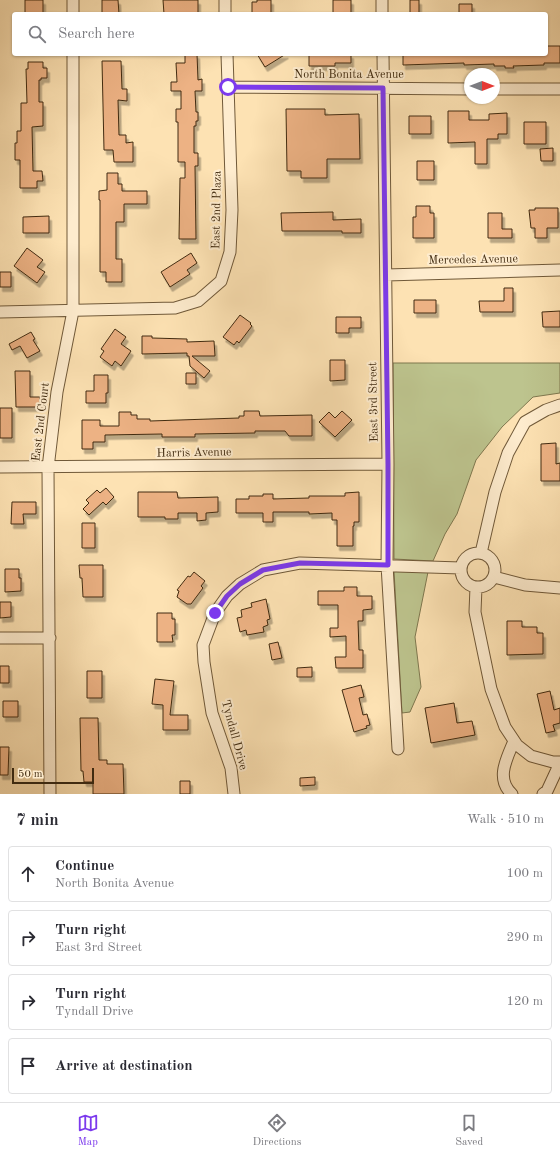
<!DOCTYPE html>
<meta charset="utf-8">
<style>
:root{--surface:#fff;--page:#f2f2f3;--text:#2b2b33;--muted:#7c7c81;--line:#e1e1e2;--accent:#7c3aed}
body{margin:0;font-family:"Old Standard TT",serif;background:var(--page);color:var(--text)}
.compass{position:absolute;left:464px;top:68px;width:36px;height:36px;border-radius:50%;background:var(--surface);box-shadow:0 1px 3px #0004;rotate:90deg}
.scale{position:absolute;left:12px;bottom:10px;width:82px;box-sizing:border-box;padding-left:4px;border:2px solid #412b10;border-top:0;font-size:11px;line-height:14px;white-space:nowrap;color:#412b10;-webkit-text-stroke:3px #feecce;paint-order:stroke}
.stop{position:absolute;width:12px;height:12px;margin:-9px;border:3px solid #7c3aed;border-radius:50%;background:#fff}
.stop.end{background:#7c3aed;border-color:#fff;box-shadow:0 1px 4px #0008}
.list{margin:0;padding:0;list-style:none}
h2{display:flex;justify-content:space-between;align-items:center;height:52px;margin:0;padding:0 16px;font-size:17px}
h2 small{font-size:13px;font-weight:400;color:var(--muted)}
.list li{display:grid;grid-template-columns:26px 1fr auto;gap:12px;align-items:center;box-sizing:border-box;height:56px;margin:0 8px 8px;padding:0 8px;border:1px solid var(--line);border-radius:4px}
.list b{display:block;font-size:15px;white-space:nowrap}
.list p{margin:0;font-size:13px;white-space:nowrap;color:var(--muted)}
.list em{font-size:13px;font-style:normal;color:var(--muted)}
.icon{flex:none;width:22px;height:22px;fill:none;stroke:currentColor;stroke-width:2;stroke-linecap:round;stroke-linejoin:round}
.map{position:relative;flex:none;width:560px;height:794px;overflow:hidden}
.search{position:absolute;background:var(--surface);box-shadow:0 1px 3px #0004;left:12px;right:12px;top:12px;height:44px;display:flex;align-items:center;gap:10px;box-sizing:border-box;padding:0 14px;border-radius:4px;color:var(--muted);font-size:15px}
.sheet{height:308px;background:var(--surface)}
nav{display:flex;justify-content:space-around;align-items:center;box-sizing:border-box;height:56px;border-top:1px solid var(--line);background:var(--surface);font-size:11px;color:var(--muted)}
nav a{display:grid;justify-items:center;gap:2px}
nav .on{color:var(--accent)}
.map>svg:first-child{display:block}
</style>
<div class="map">
<svg width="560" height="794" viewBox="0 0 560 794">
<defs>
<filter id="shadow"><feDropShadow dx="2.5" dy="4.5" stdDeviation="0" flood-color="#0004"/></filter>
</defs>
<rect width="100%" height="100%" fill="#fde2b3"/>
<filter id="stains"><feTurbulence type="fractalNoise" baseFrequency=".005" numOctaves="4"/><feColorMatrix values="0 0 0 0 .2 0 0 0 0 .09 0 0 0 0 .02 0 0 0 .5 -.17"/></filter>
<radialGradient id="worn" r=".72"><stop offset=".6" stop-color="#630" stop-opacity="0"/><stop offset="1" stop-color="#630" stop-opacity=".3"/></radialGradient>
<!-- green -->
<path fill="#bdc48e" stroke="#7f784f" d="M393,363H560V393L533,397L502,427L476,460L457,514L445,534L433,561L394,559Z
M394,571L428,572L415,637L421,687L410,712L402,713Z"/>
<!-- building -->
<path fill="#edb284" stroke="#412b10" filter="url(#shadow)" d="M25,0H43V14H25Z
M102,0H118L119,14H102Z
M163,0H198V14H164Z
M257,0H271V14H252V2H257Z
M333,0H351V14H333Z
M410,0H419V14H410Z
M459,4H472V14H459Z
M546,46H560V63H544V65L513,66L514,68H505V66H494V64L464,65V63L403,65V54H546Z
M185,54H197L198,80L202,79V91H195L196,112H198V121H196V126H194V153H198V166H195L196,239H179L180,178H185V162H178V122H176V109H181V91H171V82H177L176,63H185Z
M257,54H286L265,67Z
M309,54H351V63H335V66H309Z
M102,61H121L122,89H127V101L118,100L119,135H126V143L133,142V162H114L113,150H104Z
M28,62H43V68H47V78H41V80H39V102H43V126L32,127L33,171H42L43,181H37V188H20V160H15V143H17V131H21V103H27L26,69H28Z
M286,109H325V115L359,114L360,159H327V178H301V171H287Z
M448,111H469V120H489V114L507,113V134H498V139H487V164H475V142L448,143Z
M409,116H431V134H409Z
M524,122H546V144H524Z
M553,148V161H541L540,149Z
M417,161H434V180H417Z
M107,173H118V184H122V191H147V204H124V222H116V259H122V282H106V272H100V200H99V191L107,190Z
M416,206H430V213H434V238H413V217H416Z
M535,208H558V228H547V238H535V228H531L529,210H535Z
M333,212V220L361,219V233H342V231H282L281,213Z
M488,213H502V229H512V238H488Z
M49,216V233H23V217Z
M27,248L43,260L37,267L45,272L37,283L14,266Z
M191,253L197,263L187,270L190,274L170,287L161,272Z
M0,272H11V287H0Z
M504,288H513V312H480L479,301H504Z
M414,300H436V313H414Z
M560,311V327H543L542,312Z
M240,315L251,323L250,324L252,326L239,343L237,341L234,345L223,337Z
M336,317H361V328H349V333H336Z
M115,329L126,337L121,344L131,351L121,366L115,361L112,366L100,357L104,351L101,349Z
M31,332L35,339L33,340L40,351L27,358L20,346L12,350L9,344Z
M142,336H152V338L187,339V342L214,341L215,356H192L210,371L204,378L190,366L189,356H187V353L142,354Z
M330,360H345V380L330,381Z
M15,371H30V397H40V407H16Z
M186,373H196V384H186Z
M94,375H108V393H106V403H86V391H94Z
M0,408H12V438H0Z
M244,411H259L260,416L312,415V436H289L285,431H255V433L195,434V437H162V434L105,435V442H93V449H82V420H100V426H119V412H131V415H137V419H150V421L239,418V416H244Z
M342,411L352,420L335,437L319,422L329,412L335,418Z
M556,443V464L560,463V481H541V444Z
M106,488L114,497L106,505L103,502L89,515L83,509L89,503L86,500L97,490L100,493Z
M138,492H177L178,498L218,497V512L206,513V520L197,521V513H178V519H165V517H138Z
M359,492V522H354V526H353V546H337V520H332V513L309,514V512H273V522H263V513H236V499H249V496H263V494H273V499L309,498V496H345V493Z
M12,502H36V514H23L24,524H11Z
M82,523H95V548H82Z
M79,565H103V597H83L82,578H80Z
M5,569H19V578H21V591L5,592Z
M194,572L205,581L201,586L203,588L191,604H187L177,597L179,591L177,590L188,576L190,577Z
M344,587H357V596H372V609L363,610V621H358L359,650H363V668H336L335,657H346V636L330,637V628H338V605H318V591H344Z
M266,599L270,619L267,620L268,625L263,627L264,632L247,635L246,630L240,632L237,618L242,617L241,610L252,607L251,603Z
M0,602H11V617L0,618Z
M157,613H172V619H175V635H172L173,642H157Z
M507,621H522V627H537V633H543V654L507,655Z
M278,642L282,658L272,660L269,644Z
M0,666H9V683H0Z
M312,667V677H297V668Z
M87,671H102V698H87Z
M155,679L174,681L170,715H188V730H163V705L152,704Z
M361,685L364,697L359,698L363,715L367,714L370,725L366,726L367,728L354,732L342,690Z
M550,691L554,710L560,708V723L553,725L555,731L546,733L537,694Z
M3,701H18V717H3Z
M454,703L457,723L472,721L475,735L431,743L425,708Z
M80,718H98L99,760H107V764H123L124,794H93V782H84L83,771H81Z
M0,747H9L8,775H0Z
M315,777V785L300,786V778Z
M180,781H190V794H180Z"/>
<g fill="none" stroke-linecap="round" stroke-linejoin="round">
<!-- street casing -->
<g stroke="#705939" stroke-width="13">
<path id="street" d="M73,0V14
M225,0V14
M382,0V14
M383,54L388,464L387,565L398,749
M228,87L470,89
M494,89H560
M386,275L560,270
M0,312L175,308L198,301L221,281L230,252L232,210L227,54
M0,467L388,464
M461 570a17 17 0 1 1 34 0a17 17 0 1 1-34 0Z
M481,553L495,492L508,453L525,422L546,410L560,405
M494,577L525,585L560,588
M476,587L475,612L491,689L505,727L517,745L531,756L553,762H560
M0,638H50
M50,794L48,468L57,392L73,311V54
M234,794L231,768L212,713L204,662L203,645L215,613L227,596L240,584L263,570L300,563L461,568
M512,794C495,779 507,758 514,741
M543,794L547,791L560,763"/>
</g>
<!-- street -->
<use href="#street" stroke="#feecce" stroke-width="11"/>
</g>
<g fill="none" stroke-linecap="round" stroke-linejoin="round">
<!-- route -->
<path stroke="#7c3aed" stroke-width="5" d="M215,613L227,596L240,584L263,570L300,563L388,565V464L383,88L228,87"/>
</g>
<g text-anchor="middle" dominant-baseline="central" stroke-width="4" stroke-linejoin="round" paint-order="stroke">
<!-- street labels -->
<g font-size="12" fill="#412b10" stroke="#feecce">
<text x="349" y="75">North Bonita Avenue</text>
<text transform="translate(217 210) rotate(-89)">East 2nd Plaza</text>
<text transform="translate(473 260) rotate(-1)">Mercedes Avenue</text>
<text transform="translate(374 402) rotate(-91)">East 3rd Street</text>
<text transform="translate(41 422) rotate(-83)">East 2nd Court</text>
<text transform="translate(194 453) rotate(-1)">Harris Avenue</text>
<text transform="translate(234 735) rotate(75)">Tyndall Drive</text>
</g>
</g>
<rect width="100%" height="100%" filter="url(#stains)"/>
<rect width="100%" height="100%" fill="url(#worn)"/>
</svg>
<svg class="compass" viewBox="-18 -18 36 36"><path d="M0-13l5 13h-10z" fill="#e53935"/><path d="M0 13l5-13h-10z" fill="#7c7c81"/></svg>
<div class="scale">50 m</div>
<div class="stop" style="left:228px;top:87px"></div>
<div class="stop end" style="left:215px;top:613px"></div>
<div class="search"><svg class="icon" aria-label="search" viewBox="0 0 24 24"><circle cx="10" cy="10" r="6"/><path d="M15 15l6 6"/></svg>Search here</div>
</div>
<section class="sheet">
<h2>7 min<small>Walk · 510 m</small></h2>
<ul class="list">
<li><svg class="icon" aria-label="ahead" viewBox="0 0 24 24"><path d="M12 20V5M6 11l6-6 6 6"/></svg><div><b>Continue</b><p>North Bonita Avenue</p></div><em>100 m</em></li>
<li><svg class="icon" aria-label="right" viewBox="0 0 24 24"><path d="M7 20v-9h11M14 6l5 5-5 5"/></svg><div><b>Turn right</b><p>East 3rd Street</p></div><em>290 m</em></li>
<li><svg class="icon" aria-label="right" viewBox="0 0 24 24"><path d="M7 20v-9h11M14 6l5 5-5 5"/></svg><div><b>Turn right</b><p>Tyndall Drive</p></div><em>120 m</em></li>
<li><svg class="icon" aria-label="arrive" viewBox="0 0 24 24"><path d="M6 21V4h12l-3 4 3 4H6"/></svg><div><b>Arrive at destination</b></div></li>
</ul>
</section>
<nav>
<a class="on"><svg class="icon" aria-label="map" viewBox="0 0 24 24"><path d="M3 6l6-2 6 2 6-2v14l-6 2-6-2-6 2zM9 4v14M15 6v14"/></svg>Map</a>
<a><svg class="icon" aria-label="directions" viewBox="0 0 24 24"><path d="M12 3l9 9-9 9-9-9zM9 14v-3h6M13 9l2 2-2 2"/></svg>Directions</a>
<a><svg class="icon" aria-label="saved" viewBox="0 0 24 24"><path d="M7 4h10v16l-5-4-5 4z"/></svg>Saved</a>
</nav>
